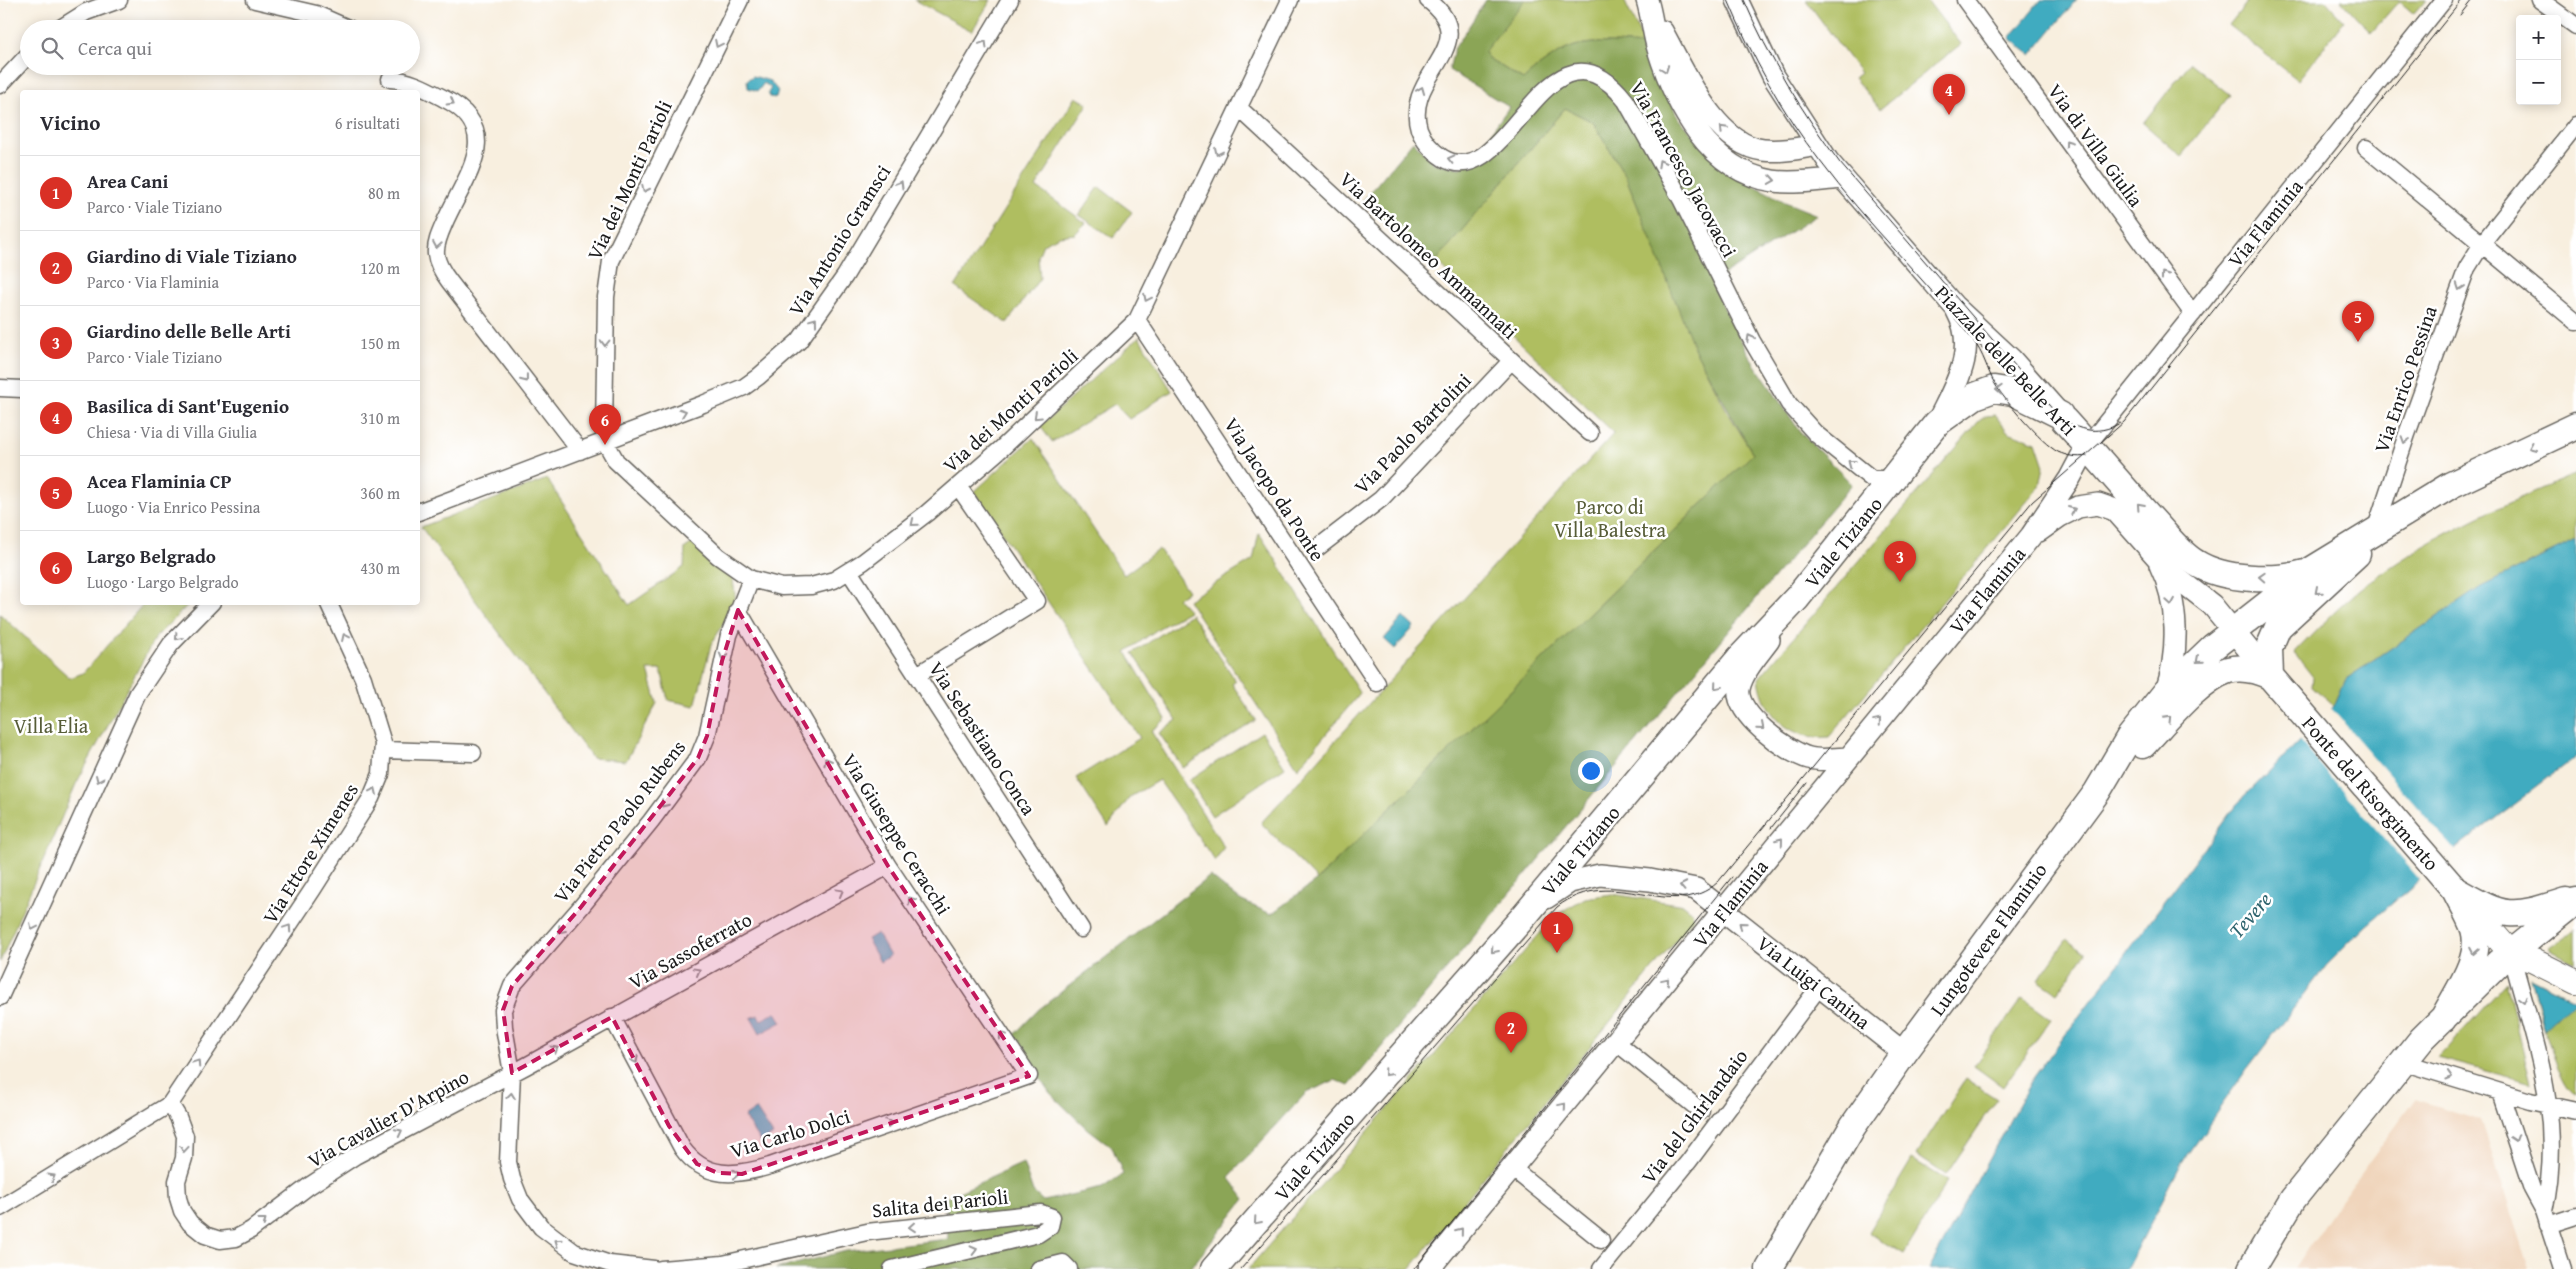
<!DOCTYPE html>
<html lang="it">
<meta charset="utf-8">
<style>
:root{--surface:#fff;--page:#f7f7f7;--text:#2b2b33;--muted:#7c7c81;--line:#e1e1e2;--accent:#d93025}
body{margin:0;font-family:"Gentium Book Plus",serif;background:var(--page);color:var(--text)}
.controls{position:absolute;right:15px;top:15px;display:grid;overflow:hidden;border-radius:5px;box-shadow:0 2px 12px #0003}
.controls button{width:45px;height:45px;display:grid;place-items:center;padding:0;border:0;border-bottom:1px solid var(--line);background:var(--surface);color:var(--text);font:25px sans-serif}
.you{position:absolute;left:1590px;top:770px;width:18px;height:18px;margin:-12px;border:4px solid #fff;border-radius:50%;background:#1a73e8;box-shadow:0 0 0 8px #1a73e833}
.badge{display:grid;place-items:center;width:32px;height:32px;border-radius:50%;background:var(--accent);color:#fff;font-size:16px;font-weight:700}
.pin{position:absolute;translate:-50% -41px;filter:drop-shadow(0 1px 2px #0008)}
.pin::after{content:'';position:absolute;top:26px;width:18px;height:15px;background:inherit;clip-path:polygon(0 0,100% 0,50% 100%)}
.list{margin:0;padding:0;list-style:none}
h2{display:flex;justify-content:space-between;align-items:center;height:65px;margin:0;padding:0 20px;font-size:21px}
h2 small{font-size:16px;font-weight:400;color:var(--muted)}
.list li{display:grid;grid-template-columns:32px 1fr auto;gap:15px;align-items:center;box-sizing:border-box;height:75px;padding:0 20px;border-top:1px solid var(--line)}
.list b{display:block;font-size:19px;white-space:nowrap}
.list p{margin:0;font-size:16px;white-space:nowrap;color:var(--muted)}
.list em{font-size:16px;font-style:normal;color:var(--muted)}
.icon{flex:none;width:28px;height:28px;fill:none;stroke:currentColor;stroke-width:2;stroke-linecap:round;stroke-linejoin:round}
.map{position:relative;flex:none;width:2576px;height:1269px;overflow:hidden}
.search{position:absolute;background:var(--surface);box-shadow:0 2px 12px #0003;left:20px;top:20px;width:400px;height:55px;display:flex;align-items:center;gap:12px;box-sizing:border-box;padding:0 18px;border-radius:28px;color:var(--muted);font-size:19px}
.panel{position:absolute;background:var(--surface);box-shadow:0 2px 12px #0003;left:20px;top:90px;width:400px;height:515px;border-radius:5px}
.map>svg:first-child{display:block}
</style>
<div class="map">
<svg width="2576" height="1269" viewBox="0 0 2576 1269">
<rect width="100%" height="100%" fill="#fff"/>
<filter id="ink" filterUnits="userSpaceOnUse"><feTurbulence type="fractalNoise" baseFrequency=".02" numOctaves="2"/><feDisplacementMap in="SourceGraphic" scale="10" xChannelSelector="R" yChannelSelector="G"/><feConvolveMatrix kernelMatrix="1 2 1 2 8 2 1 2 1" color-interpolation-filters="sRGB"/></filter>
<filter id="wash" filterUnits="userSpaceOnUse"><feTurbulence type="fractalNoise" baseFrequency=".0096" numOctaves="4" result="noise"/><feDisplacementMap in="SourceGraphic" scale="20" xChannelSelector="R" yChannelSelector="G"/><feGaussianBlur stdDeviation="1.12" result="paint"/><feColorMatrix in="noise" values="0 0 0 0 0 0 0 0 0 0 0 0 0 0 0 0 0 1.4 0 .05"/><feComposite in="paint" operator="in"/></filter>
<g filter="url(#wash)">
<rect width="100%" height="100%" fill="#f8efdf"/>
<!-- built -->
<path fill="#f0d5bc" d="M2415,1099L2481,1120L2529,1269H2295L2338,1204Z"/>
<!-- green -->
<path fill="#afbe61" stroke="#666d3e" d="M914,0H991L972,31Z
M1525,0H1624L1645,45C1623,44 1596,40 1575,46C1560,50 1534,69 1523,80L1488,58L1483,52Z
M1806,0H1927L1961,44L1880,109L1854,78L1860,73Z
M2249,0H2325L2344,21L2298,80L2229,25Z
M2341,0H2426L2414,14L2399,1L2371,33Z
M2190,63L2230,95L2181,156L2143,123Z
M1076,97L1088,104L1036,187L1086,223L1075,234L1059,236L1043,244L1038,257L1040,278L1007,323L955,287Z
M1565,108L1593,122L1626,177L1695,349L1726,409L1753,454L1317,880L1261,823L1614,433L1436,261Z
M1099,187L1132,212L1113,238L1079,215Z
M1139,337L1172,391L1129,419L1115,404L1052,442L1040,426Z
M1995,415L2008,432L2036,442L2044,466L2040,486L1829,737C1791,741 1763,715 1759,678L1979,421L1986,416Z
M1033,438L1124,575L1159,549L1188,591L1177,598L1189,611L1159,628L1126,652L1166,719L1151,731L1224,847L1215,861L1159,780L1130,797L1108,827L1076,778L1140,738L974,492Z
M2576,474V540L2481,587L2346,679L2334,706L2312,686L2313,677L2294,653C2315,632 2335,610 2358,591C2423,539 2500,506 2576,474Z
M547,479L629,605L684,567L685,548L694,542L732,572L736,602L711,645L695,706L668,700L661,670H648L657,703L626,761L592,758L421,527Z
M1259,533L1360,693L1298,768L1188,600L1253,560Z
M145,602L190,603L155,638L76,784L0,962V614L70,678L83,673Z
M1191,614L1236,681L1232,684L1256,720L1183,768L1159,733L1177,720L1133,653Z
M1262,732L1285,767L1212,816L1189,780Z
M1612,894L1684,905L1692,912L1694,918L1410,1269H1248L1556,915L1585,898Z
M2576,928V963L2548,949Z
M2067,939L2086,953L2057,993L2038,980Z
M2530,977L2576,1000V1094C2558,1089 2536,998 2530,977Z
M2507,982V985L2531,1083L2438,1058Z
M2022,998L2051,1019L2003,1087L1974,1066Z
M1966,1079L1997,1099L1946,1175L1916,1155Z
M1912,1159L1948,1181L1904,1254L1868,1232Z"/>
<!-- forest -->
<path fill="#8ba557" stroke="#54603a" d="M1486,0H1525L1484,52L1488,58L1523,80C1534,69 1560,50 1575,46C1596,40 1623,44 1645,45L1678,117L1722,168L1785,202L1817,215L1711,283L1751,359L1801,433L1852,484L1349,1086L1335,1080L1306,1093L1229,1177L1245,1199L1190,1269H776L846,1251L948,1239L946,1198L1023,1163L1033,1192L1043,1201L1102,1188L1123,1174L1112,1147L1083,1125L1050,1093L1012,1037L1038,1010L1210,876L1240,900L1271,914L1317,880L1753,454L1695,350L1626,177L1593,122L1565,108L1436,261L1362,202L1413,141L1434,163L1461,168L1481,147L1509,107L1449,70L1454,49Z"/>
<!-- water -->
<path fill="#41abc0" stroke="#2e646e" d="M2041,0H2076L2031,55L2010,38Z
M753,76L770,81L778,91L776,98L770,97L768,93L771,88L764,83L758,91L748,88L747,80Z
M2576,540V757L2464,842L2367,925L2326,966L2247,1069L2182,1162L2127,1269H1929L2031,1081L2236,805L2334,706L2346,679L2481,587Z
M1403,617L1414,627L1395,649L1384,639Z
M877,933L890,956L880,962L867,939Z
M2530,977L2576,1000L2545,1029Z
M776,1012L782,1022L760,1034L751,1018L758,1015L761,1020Z
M756,1109L773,1135L761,1143L744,1117Z"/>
<!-- pier -->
<path fill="#f8efdf" d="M2330,707L2456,852L2421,881L2298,739Z"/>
</g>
<g filter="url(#ink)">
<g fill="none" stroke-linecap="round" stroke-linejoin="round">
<!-- minor casing -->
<g stroke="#696660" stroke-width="19">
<path id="minor" d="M255,0L316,14L350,29
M740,0L611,261L606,297L604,432L607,445L616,461L718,556L751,579L782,587L811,586L834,580L863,562L927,513L1002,448L1137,320L1290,0
M1428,0C1486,45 1402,75 1419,129C1423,140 1432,151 1443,158C1509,197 1547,0 1626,101L1681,199L1752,341L1789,404L1816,434L1872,479H1894
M1965,0L2193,314
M2540,0L2576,26
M59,29L86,12L119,0
M390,79C410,80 426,89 443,98C508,130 463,179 444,224C440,233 435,244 436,254C437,264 443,273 449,281L580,451
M0,85L29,54
M1239,108L1590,433
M2366,148L2576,322
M1137,320L1377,683
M0,388L22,389
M2087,446L2444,0
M418,512L703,404L744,387L758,377L799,341L845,276L1010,0
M2375,531L2407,434L2467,268L2482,244L2576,125
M1316,549L1381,499L1511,361
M849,571L1081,929
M917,675L1037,601L958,486
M384,750L473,753
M2511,953C2534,1042 2565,1117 2544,1211
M0,997L138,693L171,644L212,602
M612,1017L682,1148C705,1180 736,1176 770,1166L1029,1076L888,866L738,610
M1616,1042L1701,1111
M2402,1062L2530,1101L2576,1111
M2500,1092L2532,1189L2544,1211L2563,1269
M170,1104L178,1117L185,1136L184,1158L177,1181L178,1198L182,1211L190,1223L205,1235L220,1240L236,1238L251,1230L309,1186L355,1156L526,1066L888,866
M1512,1168L1601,1240
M0,1208L170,1104L313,889L371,798L381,774L383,743L363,678L328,602
M2548,1225L2576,1216
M654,1269L610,1264L574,1252L541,1227L520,1199L512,1179L508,1162L512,1073L504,1027L503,1010L512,986L581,907L651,821L698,758L707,736L729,635L751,579
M661,1269L723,1264L867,1232L1041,1213L1052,1217L1050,1226L1038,1234L892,1269
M1039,1269L1063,1263L1069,1269
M1601,1269L1689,1161L1819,987"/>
</g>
<!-- tertiary casing -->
<g stroke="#696660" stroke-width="24">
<path id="tertiary" d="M1647,0C1652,16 1653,33 1658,49C1675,104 1709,171 1773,181C1795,184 1820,180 1842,178
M1737,0L1773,76L1828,161L1954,306L2011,359L2056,410
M1662,31C1684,70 1714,144 1763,150C1782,152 1800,148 1817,145
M1937,423C1954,387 1979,351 1957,311
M2039,531L2060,516L2078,507L2098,504L2115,510L2172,574L2212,605L2270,676
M2160,565C2179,603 2179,652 2166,692
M1769,640C1759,654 1742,672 1739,689C1735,714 1787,752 1809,758C1821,761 1834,759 1847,758
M1546,898L1570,882L1600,875L1650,880L1696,889L1904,1053
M1429,1269L2031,536L2070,478L2087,446"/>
</g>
<!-- secondary casing -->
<g stroke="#696660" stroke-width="26">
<path id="secondary" d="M2466,902L2511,953L2534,961L2576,982"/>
</g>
<!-- primary casing -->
<g stroke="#696660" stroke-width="29">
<path id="primary" d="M2064,420C2095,454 2124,489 2155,523C2168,537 2180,554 2196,563C2223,580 2275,582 2305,573
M2270,676L2269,648L2278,627L2357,554
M2143,745C2165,722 2198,680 2228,670C2242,666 2257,670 2270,676L2455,890C2461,902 2469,915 2474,929C2483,959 2456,993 2443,1019
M2455,890C2506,919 2510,919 2566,901
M1214,1269L1526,914L1739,659L1797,598L1937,423L1975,396L1994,389L2013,392L2060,415
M1769,1269L1853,1126L1904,1053L2097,792L2129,738L2166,692L2213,647L2310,571L2451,485L2576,426
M2251,1269L2293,1199L2422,1039L2499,963L2576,901"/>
</g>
<!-- minor -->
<use href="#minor" stroke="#fff" stroke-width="16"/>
<!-- tertiary -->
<use href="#tertiary" stroke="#fff" stroke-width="21"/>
<!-- secondary -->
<use href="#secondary" stroke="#fff" stroke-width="24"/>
<!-- primary -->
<use href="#primary" stroke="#fff" stroke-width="26"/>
<!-- tram -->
<path stroke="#1c1c1c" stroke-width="1" d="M1728,0C1752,57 1782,112 1820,161C1867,224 1924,278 1973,340C1984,354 1987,370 1995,384C2005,401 2041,443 2058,452C2067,456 2077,458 2087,456
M1744,0C1769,58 1802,112 1840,163L2055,412C2073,430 2097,437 2120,423
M2460,15L2472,0
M1771,828L1807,783
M1241,1269L1557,907C1614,863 1672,924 1718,882L2032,502L2124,422L2462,0
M1414,1269L1732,877"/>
</g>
<!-- one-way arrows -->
<defs><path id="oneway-chevron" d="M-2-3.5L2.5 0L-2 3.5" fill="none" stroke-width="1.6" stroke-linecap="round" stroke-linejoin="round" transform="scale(1.25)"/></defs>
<g stroke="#999">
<use href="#oneway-chevron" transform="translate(718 44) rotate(116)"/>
<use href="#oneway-chevron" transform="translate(984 44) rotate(-59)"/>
<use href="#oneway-chevron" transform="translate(1665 69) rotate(69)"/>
<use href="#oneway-chevron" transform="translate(1421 90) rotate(-68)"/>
<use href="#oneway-chevron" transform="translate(451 102) rotate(30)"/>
<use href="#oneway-chevron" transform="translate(1723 129) rotate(-134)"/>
<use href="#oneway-chevron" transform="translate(2068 143) rotate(-126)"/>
<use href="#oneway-chevron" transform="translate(1218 152) rotate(115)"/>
<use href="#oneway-chevron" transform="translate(1451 159) rotate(-167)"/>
<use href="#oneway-chevron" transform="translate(1661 163) rotate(-119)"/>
<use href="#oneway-chevron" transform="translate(1772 180) rotate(9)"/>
<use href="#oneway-chevron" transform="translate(900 184) rotate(-59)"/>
<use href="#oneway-chevron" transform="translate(645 189) rotate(117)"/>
<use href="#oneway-chevron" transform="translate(437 245) rotate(100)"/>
<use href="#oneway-chevron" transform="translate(2164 275) rotate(-126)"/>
<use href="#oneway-chevron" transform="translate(2460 287) rotate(110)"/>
<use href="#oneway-chevron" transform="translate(1147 298) rotate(116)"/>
<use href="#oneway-chevron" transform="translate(814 321) rotate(-53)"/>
<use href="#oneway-chevron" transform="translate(1750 338) rotate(-118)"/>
<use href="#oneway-chevron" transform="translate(605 343) rotate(91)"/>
<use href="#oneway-chevron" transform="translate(525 379) rotate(52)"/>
<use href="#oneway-chevron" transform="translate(1999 390) rotate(-177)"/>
<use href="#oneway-chevron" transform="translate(683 412) rotate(-20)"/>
<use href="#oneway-chevron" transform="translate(1037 416) rotate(137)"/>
<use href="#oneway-chevron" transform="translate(2405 440) rotate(108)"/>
<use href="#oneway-chevron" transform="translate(2532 447) rotate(156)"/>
<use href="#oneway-chevron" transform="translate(1851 463) rotate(-142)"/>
<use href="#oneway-chevron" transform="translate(2140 506) rotate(-132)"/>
<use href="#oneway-chevron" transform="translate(2072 510) rotate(-23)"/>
<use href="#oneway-chevron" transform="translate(914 523) rotate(141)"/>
<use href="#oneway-chevron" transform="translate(2262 577) rotate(-177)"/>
<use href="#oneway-chevron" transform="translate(2318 591) rotate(139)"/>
<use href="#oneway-chevron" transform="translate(2171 602) rotate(81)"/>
<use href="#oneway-chevron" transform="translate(178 637) rotate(131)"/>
<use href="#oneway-chevron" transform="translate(345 637) rotate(-115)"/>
<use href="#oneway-chevron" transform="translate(723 656) rotate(105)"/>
<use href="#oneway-chevron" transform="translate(2199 660) rotate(139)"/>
<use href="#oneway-chevron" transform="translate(1717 686) rotate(130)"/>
<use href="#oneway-chevron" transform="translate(2168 719) rotate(-46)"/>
<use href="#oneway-chevron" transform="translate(1878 721) rotate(-50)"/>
<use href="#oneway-chevron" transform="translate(1761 727) rotate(41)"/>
<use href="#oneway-chevron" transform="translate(827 761) rotate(-120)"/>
<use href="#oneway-chevron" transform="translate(99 779) rotate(114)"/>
<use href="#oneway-chevron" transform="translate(374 791) rotate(-65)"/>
<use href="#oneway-chevron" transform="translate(664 804) rotate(128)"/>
<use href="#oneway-chevron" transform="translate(1780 841) rotate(-51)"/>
<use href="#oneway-chevron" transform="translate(1683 886) rotate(-168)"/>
<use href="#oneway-chevron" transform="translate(840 892) rotate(-29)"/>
<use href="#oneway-chevron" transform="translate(911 900) rotate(-124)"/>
<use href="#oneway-chevron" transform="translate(1742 925) rotate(-141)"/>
<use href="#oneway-chevron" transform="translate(33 927) rotate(115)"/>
<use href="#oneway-chevron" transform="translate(288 928) rotate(-56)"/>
<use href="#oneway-chevron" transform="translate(561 930) rotate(131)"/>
<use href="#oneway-chevron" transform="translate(1494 950) rotate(131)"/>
<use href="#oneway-chevron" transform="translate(2474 951) rotate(101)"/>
<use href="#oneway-chevron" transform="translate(697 971) rotate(-29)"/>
<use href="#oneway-chevron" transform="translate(1666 981) rotate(-50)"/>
<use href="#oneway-chevron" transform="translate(2523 1000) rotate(75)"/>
<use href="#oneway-chevron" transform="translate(1002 1035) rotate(-124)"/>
<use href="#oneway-chevron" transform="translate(555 1049) rotate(-30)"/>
<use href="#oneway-chevron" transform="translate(635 1060) rotate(62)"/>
<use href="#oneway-chevron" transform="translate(197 1063) rotate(-56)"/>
<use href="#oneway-chevron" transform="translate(1387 1073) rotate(131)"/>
<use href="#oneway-chevron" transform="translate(2449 1076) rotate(17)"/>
<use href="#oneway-chevron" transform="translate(511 1096) rotate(-84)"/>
<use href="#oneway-chevron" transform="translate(1563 1106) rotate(-50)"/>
<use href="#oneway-chevron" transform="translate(889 1123) rotate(-19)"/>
<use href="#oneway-chevron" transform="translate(399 1132) rotate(-27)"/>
<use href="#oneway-chevron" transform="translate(2515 1138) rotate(72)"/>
<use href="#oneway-chevron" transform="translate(184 1149) rotate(95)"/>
<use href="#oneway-chevron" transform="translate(736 1174) rotate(-5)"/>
<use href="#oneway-chevron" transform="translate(52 1177) rotate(-31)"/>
<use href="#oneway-chevron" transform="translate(263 1221) rotate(-38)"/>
<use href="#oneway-chevron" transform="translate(1257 1221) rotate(131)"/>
<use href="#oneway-chevron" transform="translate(912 1227) rotate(175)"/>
<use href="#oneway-chevron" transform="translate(1460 1231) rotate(-51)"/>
<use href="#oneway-chevron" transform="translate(558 1242) rotate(-145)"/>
<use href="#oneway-chevron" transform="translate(974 1250) rotate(-14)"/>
</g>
</g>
<!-- marked area -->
<path fill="#c2185b" fill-opacity="0.2" stroke="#c2185b" stroke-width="4" stroke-dasharray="10 6" stroke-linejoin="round" d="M738,610L888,866L1029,1076L742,1174L718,1173L697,1164L669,1126L612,1017L512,1073L503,1010L512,986L581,907L698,758L707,736L722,661Z"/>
<g text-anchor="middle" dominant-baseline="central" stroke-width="5" stroke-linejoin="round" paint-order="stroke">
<!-- street labels -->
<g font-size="20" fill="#1c1c1c" stroke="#fff">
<text transform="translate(2096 145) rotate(54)">Via di Villa Giulia</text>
<text transform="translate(1684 169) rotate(61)">Via Francesco Jacovacci</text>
<text transform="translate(629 180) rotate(-65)">Via dei Monti Parioli</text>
<text transform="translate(2265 223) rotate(-51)">Via Flaminia</text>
<text transform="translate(839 240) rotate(-58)">Via Antonio Gramsci</text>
<text transform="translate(1429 255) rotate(43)">Via Bartolomeo Ammannati</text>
<text transform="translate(2006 360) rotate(47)">Piazzale delle Belle Arti</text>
<text transform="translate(2405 379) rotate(-71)">Via Enrico Pessina</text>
<text transform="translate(1010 410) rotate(-42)">Via dei Monti Parioli</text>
<text transform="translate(1412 433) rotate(-46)">Via Paolo Bartolini</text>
<text transform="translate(1275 489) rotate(57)">Via Jacopo da Ponte</text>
<text transform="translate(1843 542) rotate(-51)">Viale Tiziano</text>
<text transform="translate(1987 590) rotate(-50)">Via Flaminia</text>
<text transform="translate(983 738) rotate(57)">Via Sebastiano Conca</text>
<text transform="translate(2371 793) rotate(49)">Ponte del Risorgimento</text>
<text transform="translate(619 821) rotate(-52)">Via Pietro Paolo Rubens</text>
<text transform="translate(897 834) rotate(58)">Via Giuseppe Ceracchi</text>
<text transform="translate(1580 850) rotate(-50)">Viale Tiziano</text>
<text transform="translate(310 853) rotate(-58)">Via Ettore Ximenes</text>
<text transform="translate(1730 903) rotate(-51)">Via Flaminia</text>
<text transform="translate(1988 939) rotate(-54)">Lungotevere Flaminio</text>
<text transform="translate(690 950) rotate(-29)">Via Sassoferrato</text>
<text transform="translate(1814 982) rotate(38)">Via Luigi Canina</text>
<text transform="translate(1694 1116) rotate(-53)">Via del Ghirlandaio</text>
<text transform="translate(388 1118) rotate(-29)">Via Cavalier D'Arpino</text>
<text transform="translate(790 1133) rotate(-17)">Via Carlo Dolci</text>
<text transform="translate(1314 1156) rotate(-49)">Viale Tiziano</text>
<text transform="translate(940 1203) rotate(-6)">Salita dei Parioli</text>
</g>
<!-- park labels -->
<g font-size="20" fill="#575d38" stroke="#fff">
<text x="1610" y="506">Parco di<tspan x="1610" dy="23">Villa Balestra</tspan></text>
<text x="51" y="725">Villa Elia</text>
</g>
<!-- water labels -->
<g font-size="21" font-style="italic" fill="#2e646e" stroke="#fff">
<text transform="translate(2250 915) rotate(-49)">Tevere</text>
</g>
</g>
</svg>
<div class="controls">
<button>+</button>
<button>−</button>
</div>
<div class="you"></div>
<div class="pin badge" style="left:1557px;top:953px">1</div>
<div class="pin badge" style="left:1511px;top:1053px">2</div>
<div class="pin badge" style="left:1900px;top:582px">3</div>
<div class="pin badge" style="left:1949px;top:115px">4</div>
<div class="pin badge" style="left:2358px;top:342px">5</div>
<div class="pin badge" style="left:605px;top:445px">6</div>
<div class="search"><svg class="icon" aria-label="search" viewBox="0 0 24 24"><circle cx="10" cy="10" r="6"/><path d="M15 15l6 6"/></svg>Cerca qui</div>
<section class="panel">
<h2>Vicino<small>6 risultati</small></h2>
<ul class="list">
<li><span class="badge">1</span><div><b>Area Cani</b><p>Parco · Viale Tiziano</p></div><em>80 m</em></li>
<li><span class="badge">2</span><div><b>Giardino di Viale Tiziano</b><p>Parco · Via Flaminia</p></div><em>120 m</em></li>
<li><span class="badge">3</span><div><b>Giardino delle Belle Arti</b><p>Parco · Viale Tiziano</p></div><em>150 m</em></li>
<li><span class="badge">4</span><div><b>Basilica di Sant'Eugenio</b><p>Chiesa · Via di Villa Giulia</p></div><em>310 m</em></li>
<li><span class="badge">5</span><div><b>Acea Flaminia CP</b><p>Luogo · Via Enrico Pessina</p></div><em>360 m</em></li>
<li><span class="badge">6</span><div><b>Largo Belgrado</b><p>Luogo · Largo Belgrado</p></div><em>430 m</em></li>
</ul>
</section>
</div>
